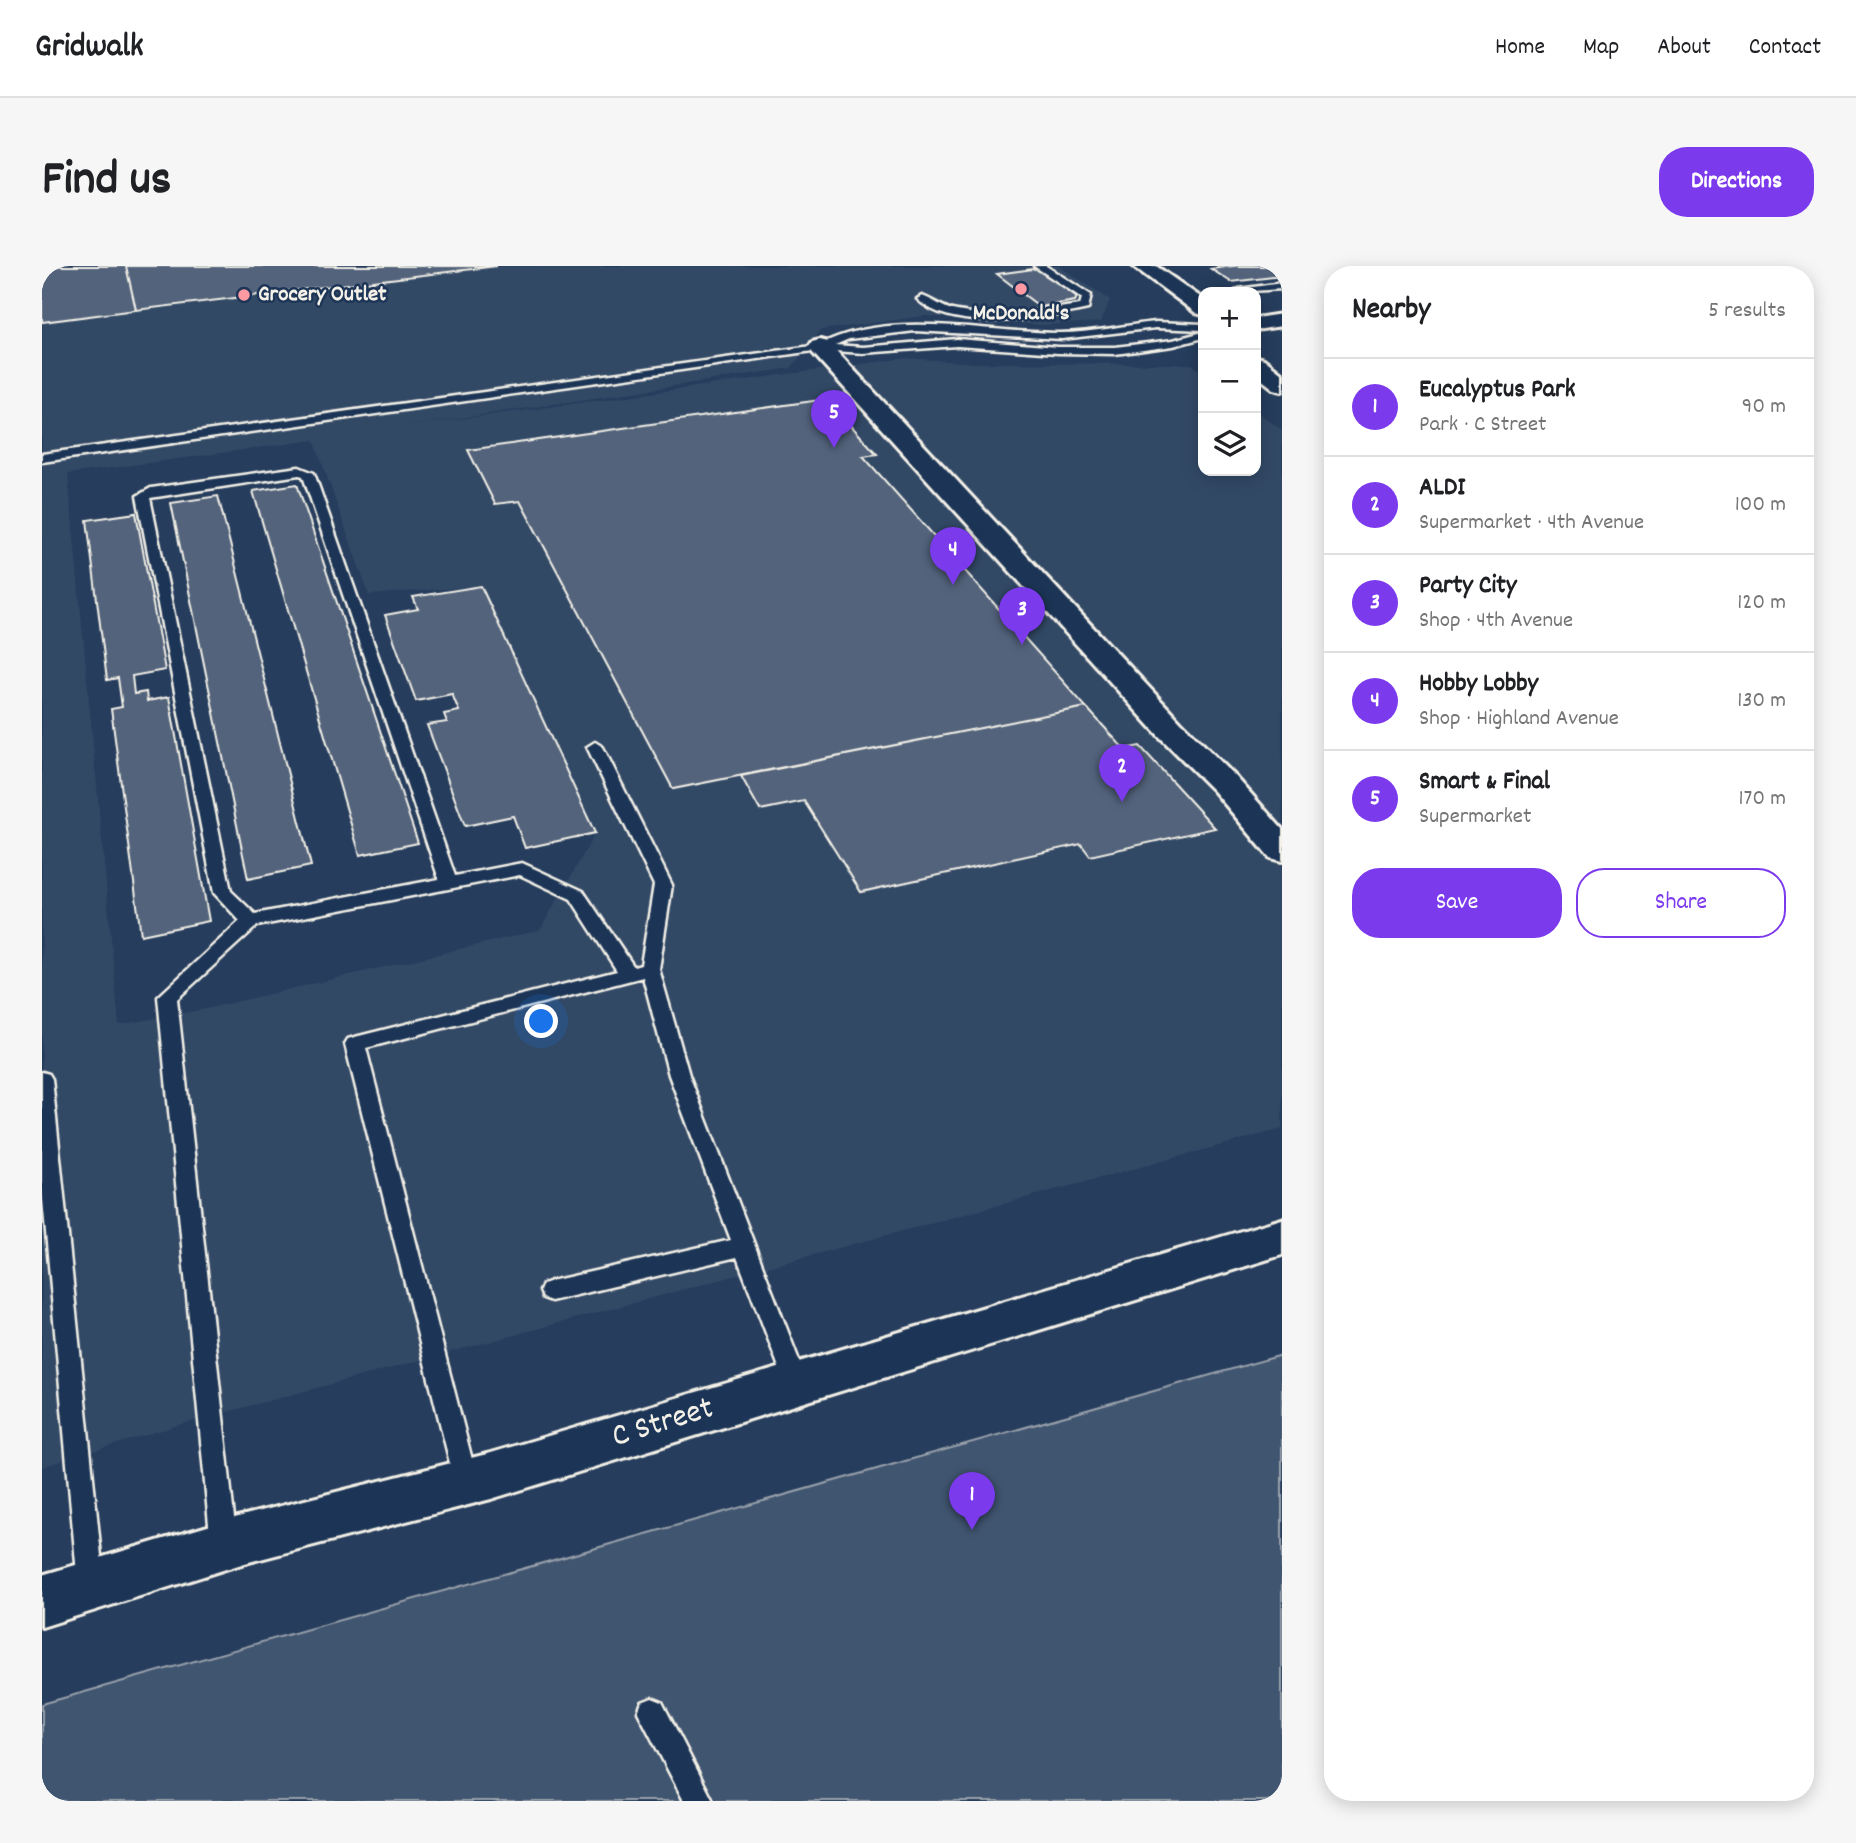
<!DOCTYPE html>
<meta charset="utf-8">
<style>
:root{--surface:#fff;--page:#f6f6f6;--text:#202124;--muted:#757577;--line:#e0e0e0;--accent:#7c3aed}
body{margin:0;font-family:Dekko,sans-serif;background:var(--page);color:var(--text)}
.controls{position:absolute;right:21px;top:21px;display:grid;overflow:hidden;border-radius:14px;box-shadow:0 4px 18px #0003}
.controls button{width:63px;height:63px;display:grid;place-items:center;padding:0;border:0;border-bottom:2px solid var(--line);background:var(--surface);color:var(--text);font:35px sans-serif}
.you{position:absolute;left:500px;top:756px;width:24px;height:24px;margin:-18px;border:5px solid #fff;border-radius:50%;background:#1a73e8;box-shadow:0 0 0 10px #1a73e833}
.badge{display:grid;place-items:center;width:46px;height:46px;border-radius:50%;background:var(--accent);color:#fff;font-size:23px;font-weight:700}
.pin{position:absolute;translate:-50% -58px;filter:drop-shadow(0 2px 4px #0008)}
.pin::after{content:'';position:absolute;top:37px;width:24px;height:21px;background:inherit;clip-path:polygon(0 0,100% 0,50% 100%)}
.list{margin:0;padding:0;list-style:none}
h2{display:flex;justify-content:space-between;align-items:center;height:91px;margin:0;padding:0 28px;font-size:30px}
h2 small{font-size:23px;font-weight:400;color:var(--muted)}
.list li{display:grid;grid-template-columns:46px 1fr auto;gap:21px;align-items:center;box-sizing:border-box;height:98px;padding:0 28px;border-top:2px solid var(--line)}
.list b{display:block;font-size:26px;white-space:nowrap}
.list p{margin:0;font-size:23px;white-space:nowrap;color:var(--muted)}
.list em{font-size:23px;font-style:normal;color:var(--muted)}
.actions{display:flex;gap:14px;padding:21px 28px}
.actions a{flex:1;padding:16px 0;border:2px solid var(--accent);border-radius:28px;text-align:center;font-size:24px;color:var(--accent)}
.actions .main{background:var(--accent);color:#fff}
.icon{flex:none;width:38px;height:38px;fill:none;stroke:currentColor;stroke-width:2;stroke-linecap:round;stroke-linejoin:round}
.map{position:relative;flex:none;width:1240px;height:1535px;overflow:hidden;border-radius:28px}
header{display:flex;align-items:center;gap:42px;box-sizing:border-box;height:98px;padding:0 35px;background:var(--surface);border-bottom:2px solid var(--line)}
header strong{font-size:33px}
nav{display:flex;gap:38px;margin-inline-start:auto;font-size:24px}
.intro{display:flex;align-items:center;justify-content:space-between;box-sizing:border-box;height:168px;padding:0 42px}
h1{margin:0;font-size:49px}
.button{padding:18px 32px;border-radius:28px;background:var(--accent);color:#fff;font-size:24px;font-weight:700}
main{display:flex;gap:42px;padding:0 42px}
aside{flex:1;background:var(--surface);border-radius:28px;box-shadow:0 4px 18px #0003}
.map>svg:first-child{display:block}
</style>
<header>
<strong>Gridwalk</strong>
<nav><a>Home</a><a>Map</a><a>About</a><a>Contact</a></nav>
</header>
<div class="intro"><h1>Find us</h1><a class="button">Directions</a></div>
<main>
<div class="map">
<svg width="1240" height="1535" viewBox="0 0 1240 1535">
<rect width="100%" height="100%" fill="#263d5d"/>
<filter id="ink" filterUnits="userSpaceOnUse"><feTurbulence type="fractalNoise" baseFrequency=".0143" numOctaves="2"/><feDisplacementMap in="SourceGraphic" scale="14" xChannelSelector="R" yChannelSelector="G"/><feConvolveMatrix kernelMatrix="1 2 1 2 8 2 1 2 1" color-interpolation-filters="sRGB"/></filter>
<g filter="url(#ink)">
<!-- built -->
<path fill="#334966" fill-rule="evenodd" d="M0,0H1017L1068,34L1059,56L1000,59L883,50L779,64L749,102L354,162L864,92L933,97L1150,98L1161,107V205H1214V145L1240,164V863L133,1160L0,1201ZM272,174L327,329L439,320L553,568L498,664L164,743L77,759L26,208Z"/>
<!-- green -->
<path fill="#40546f" stroke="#9aa2ac" stroke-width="2" d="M1240,1089V1535H0V1438Z"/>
<!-- building -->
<path fill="#52647b" stroke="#f4f1e8" stroke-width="2" d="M0,0H84L94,44L0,56Z
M84,0H455L94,44Z
M1191,0H1240V10L1189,16L1169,3Z
M998,2L1035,31L1033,35L998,41L955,8Z
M778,134L796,155L803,153L835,188L821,190L1044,441L631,523L478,235L453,238L426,184Z
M255,218L376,577L318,589L211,225Z
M176,230L269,600L206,613L129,237Z
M94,247L123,404L90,410L92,428L104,426L105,435L127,431L167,655L99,669L69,443L80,441L76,412L65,414L45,254Z
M439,320L553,567L483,582L471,550L423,560L385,459L405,456L402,448L417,445L410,428L374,435L343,349L376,343L371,331Z
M1044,441L1082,483L1098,480L1173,562L1048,590L1039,578L819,626L762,535L718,544L699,510Z"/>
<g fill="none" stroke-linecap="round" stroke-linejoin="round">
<!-- lane casing -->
<g stroke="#f4f1e8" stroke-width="5">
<path id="lane" d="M992,0H1004L1049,29L1046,43C1001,53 911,68 875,33L880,30C892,34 902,43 915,45C955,53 998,44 1038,39L1040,32Z
M1240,17V23L1192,26L1197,23Z
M1114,56L1161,58V64L1114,62L1020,73L873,65L807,73L793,79L821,81L915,73L1016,81H1073L1131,74L1161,66V72L1131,80L1073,88L1016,87L915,80L821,87L778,84L0,196V188L784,78L785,75C855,44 944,67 1018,67C1050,67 1083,59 1114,56Z
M257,201L272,207L413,610L480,597L541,625L592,701L599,699L612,619L545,481L553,476L561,481L630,619L617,703L647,809L766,1118L762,1125L754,1128L746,1125L695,991L509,1035L501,1032L498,1025L501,1018L509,1015L689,974L627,809L601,711L324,782L436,1217L433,1225L424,1229L415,1225L303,778L306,773L313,771L575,705L529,633L478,609L215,660L135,733L195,1279L191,1288L182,1291L173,1288L169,1279L116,731L198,655L172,627L95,230L109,222ZM257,209L261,210L397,613L213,648L189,625L108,232Z
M0,806L7,808L10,813L62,1319L58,1328L49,1332L40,1328L36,1319L0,922Z
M610,1432L620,1436L671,1535H642L596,1446L600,1436Z"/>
</g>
<!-- street casing -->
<g stroke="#f4f1e8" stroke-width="6">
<path id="street" d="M778,74L786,76L1139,456L1194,511L1240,563V595L1228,592L1172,525L1117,470L770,86L767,81L770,76Z"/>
</g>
<!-- secondary casing -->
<g stroke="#f4f1e8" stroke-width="6">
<path id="secondary" d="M1240,48V60L1214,64V52Z
M1240,953V989L449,1233L203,1297L0,1361V1309L203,1249L449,1187Z"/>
</g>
<!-- primary casing -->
<g stroke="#f4f1e8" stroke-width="6">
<path id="primary" d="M1091,0H1114L1161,33V49L1154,47Z
M1214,91L1222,93L1240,107V125L1232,123L1214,109Z"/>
</g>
<!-- lane -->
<use href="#lane" fill="#1d3557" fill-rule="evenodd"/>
<!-- street -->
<use href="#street" fill="#1d3557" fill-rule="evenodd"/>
<!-- secondary -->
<use href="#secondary" fill="#1d3557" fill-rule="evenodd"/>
<!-- primary -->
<use href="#primary" fill="#1d3557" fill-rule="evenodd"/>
</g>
</g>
<!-- markers -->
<g fill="#ff9aa2" stroke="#1d3557" stroke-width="2.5">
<circle cx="979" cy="23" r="7"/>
<circle cx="202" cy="29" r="7"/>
</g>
<g text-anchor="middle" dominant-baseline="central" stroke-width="5" stroke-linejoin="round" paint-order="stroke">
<!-- far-poi labels -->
<g font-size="23" font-weight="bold" fill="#f4f1e8" stroke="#1d3557" text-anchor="start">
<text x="216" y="29">Grocery Outlet</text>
<text x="979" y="48" text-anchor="middle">McDonald's</text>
</g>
<!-- near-street labels -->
<g font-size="33" fill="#f4f1e8" stroke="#1d3557">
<text transform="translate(621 1158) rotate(-17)">C Street</text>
</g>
</g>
</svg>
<div class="controls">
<button>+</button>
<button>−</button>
<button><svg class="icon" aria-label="layers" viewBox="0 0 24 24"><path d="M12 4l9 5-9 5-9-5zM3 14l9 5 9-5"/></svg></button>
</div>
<div class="you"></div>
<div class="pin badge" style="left:930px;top:1264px">1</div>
<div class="pin badge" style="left:1080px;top:536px">2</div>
<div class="pin badge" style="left:980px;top:379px">3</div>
<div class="pin badge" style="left:911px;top:319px">4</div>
<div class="pin badge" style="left:792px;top:182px">5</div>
</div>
<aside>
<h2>Nearby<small>5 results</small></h2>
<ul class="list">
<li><span class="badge">1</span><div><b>Eucalyptus Park</b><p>Park · C Street</p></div><em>90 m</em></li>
<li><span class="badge">2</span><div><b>ALDI</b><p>Supermarket · 4th Avenue</p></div><em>100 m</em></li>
<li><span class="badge">3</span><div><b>Party City</b><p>Shop · 4th Avenue</p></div><em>120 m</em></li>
<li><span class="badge">4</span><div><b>Hobby Lobby</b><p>Shop · Highland Avenue</p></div><em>130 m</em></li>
<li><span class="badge">5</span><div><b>Smart &amp; Final</b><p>Supermarket</p></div><em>170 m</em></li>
</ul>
<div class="actions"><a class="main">Save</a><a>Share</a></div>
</aside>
</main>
